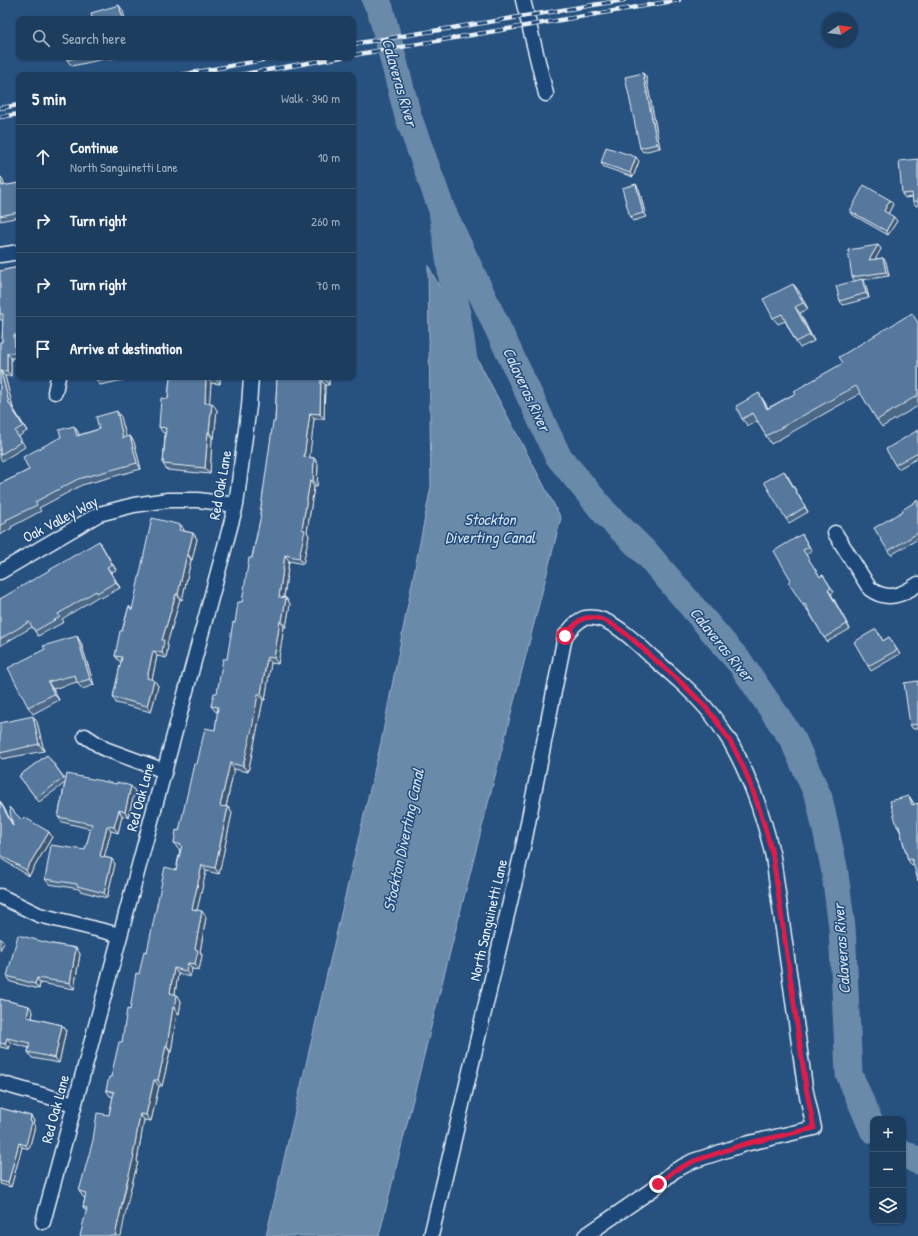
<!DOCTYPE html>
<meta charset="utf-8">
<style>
:root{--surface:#1d3d5f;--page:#2a4868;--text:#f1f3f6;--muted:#a0aebd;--line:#3b5674}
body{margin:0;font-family:"Patrick Hand",sans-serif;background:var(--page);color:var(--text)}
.controls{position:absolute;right:12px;bottom:12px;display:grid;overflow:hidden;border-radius:8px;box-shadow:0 1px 3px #0004}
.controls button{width:36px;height:36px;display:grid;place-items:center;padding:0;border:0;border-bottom:1px solid var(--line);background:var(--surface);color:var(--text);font:20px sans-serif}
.compass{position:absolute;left:822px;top:12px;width:36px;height:36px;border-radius:50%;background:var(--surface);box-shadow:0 1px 3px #0004;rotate:77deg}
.stop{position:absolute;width:12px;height:12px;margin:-9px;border:3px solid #e11d48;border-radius:50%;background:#fff}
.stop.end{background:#e11d48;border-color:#fff;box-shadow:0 1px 4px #0008}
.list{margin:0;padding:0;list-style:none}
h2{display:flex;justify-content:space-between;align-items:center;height:52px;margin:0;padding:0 16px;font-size:17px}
h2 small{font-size:13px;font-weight:400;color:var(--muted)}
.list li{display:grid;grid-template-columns:26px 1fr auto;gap:12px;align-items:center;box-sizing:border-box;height:64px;padding:0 16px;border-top:1px solid var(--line)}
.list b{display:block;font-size:15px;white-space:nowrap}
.list p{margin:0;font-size:13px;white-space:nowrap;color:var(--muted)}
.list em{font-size:13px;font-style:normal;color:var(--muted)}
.icon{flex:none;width:22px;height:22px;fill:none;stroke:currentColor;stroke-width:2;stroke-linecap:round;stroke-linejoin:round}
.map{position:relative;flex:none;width:918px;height:1236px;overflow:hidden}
.search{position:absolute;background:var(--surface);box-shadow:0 1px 3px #0004;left:16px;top:16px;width:340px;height:44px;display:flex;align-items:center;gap:10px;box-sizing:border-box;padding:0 14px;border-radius:8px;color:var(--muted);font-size:15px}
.panel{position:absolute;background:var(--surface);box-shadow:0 1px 3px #0004;left:16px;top:72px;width:340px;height:308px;border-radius:8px}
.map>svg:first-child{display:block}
</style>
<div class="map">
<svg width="918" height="1236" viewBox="0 0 918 1236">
<rect width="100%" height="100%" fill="#27517f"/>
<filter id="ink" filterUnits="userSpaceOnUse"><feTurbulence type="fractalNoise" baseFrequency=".025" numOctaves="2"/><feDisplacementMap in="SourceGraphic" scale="8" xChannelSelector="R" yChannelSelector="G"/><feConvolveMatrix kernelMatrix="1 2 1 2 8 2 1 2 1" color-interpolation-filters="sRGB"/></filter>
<g filter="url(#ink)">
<!-- water -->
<path fill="#6b8aaa" stroke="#9db3c9" d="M428,265L561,518L437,1003L379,1236H266L381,742L431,486Z"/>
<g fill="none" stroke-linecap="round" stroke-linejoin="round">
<!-- river -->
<path stroke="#6b8aaa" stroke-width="27" d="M375,0L380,8L408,116L442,210L464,360
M442,210L558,456L606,514L649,556L741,664L793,740L819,798L834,867L842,927L849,1074L873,1130
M903,1153L918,1161"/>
<!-- minor casing -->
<g stroke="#e8f1f8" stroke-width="17">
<path id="minor" d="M523,0L546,94
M0,255L19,252
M55,392L58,377
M835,533L870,589C888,602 902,595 918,584
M0,572L99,514L134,505L168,500H198L236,505
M85,736L105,749L165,771
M0,896L39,915L120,935
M0,1083L74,1104
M43,1222L236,505L249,406L251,377
M431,1236L524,843L565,636C570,630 577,620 585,618C590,617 598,618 603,620C620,626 640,646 653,658C674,676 695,694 712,715C719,724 725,734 731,743C751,779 764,817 773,857L805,1087L814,1128L745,1144L693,1161L674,1171L653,1189L585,1236"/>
</g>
<!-- minor -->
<use href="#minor" stroke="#1f4a7a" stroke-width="14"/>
<!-- rail casing -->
<g stroke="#e8f1f8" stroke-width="4.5">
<path id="rail" d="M353,44L624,0
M353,55L679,0
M181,75L279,57
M239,75L342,57
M0,108L19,105
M0,117L19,114"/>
</g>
<!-- rail -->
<use href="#rail" stroke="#1f4a7a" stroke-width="3" stroke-dasharray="9" stroke-linecap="butt"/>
</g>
<!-- wall -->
<path fill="#4b6787" stroke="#e8f1f8" d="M67,57H119L110,59L109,58L72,66L67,60Z
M643,73L646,77L660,148L643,152L640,148Z
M918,159V206H916L913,202V197L905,198L902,194Z
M639,161L633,177L604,167L601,163Z
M0,176L3,180L4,186L19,183V217L0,221Z
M639,189L646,217L633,221L630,217Z
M893,204L888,214L897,221L888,235L853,215L850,211Z
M878,245L881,249L875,259L883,258L886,262L889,276L863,280L865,283L869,298L843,305L840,301L855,281L852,277Z
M19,267V340H18V358H11V376H5L13,408L27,431L19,436L25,447L2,461L0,458V342H2L3,320H0V271Z
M793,284L798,290L808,309L800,313L814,341L800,348L796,342L785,321L778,324L773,318Z
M918,322V406L882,427L877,420L861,393L771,444L766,436L757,421L748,426L742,419L764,401L768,408L796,393Z
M96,377H132L133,378L100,385L97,381Z
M170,377H220V384L211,383L209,403L217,410L214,438H212L210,474L167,470L163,464L165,433H163L159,427L168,399Z
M277,377H329V385H325L324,419H314L309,457L314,458L318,464L317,487H314L307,532L309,536L303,564L289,561L284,598H286L290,604L286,627H284L278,664L271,663L265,700H263L256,735L248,772L234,769L226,807H228L232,813L219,874L206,871L197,910L206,917L200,952L202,955L199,970L192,969L190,977L178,974L175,994L181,1001L179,1014L177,1013L171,1052H170L162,1086H159L151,1121L144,1120L137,1161L138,1162L130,1191L86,1211L83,1207L85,1198L83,1197L79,1191L109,1115L113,1097L110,1096L106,1090L111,1077L122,1042L139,974L147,952L176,870L180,849H178L174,843L179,831L197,764L215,730L218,712H216L211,706L217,693L227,659L235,623L242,602L261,516L260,514L275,422Z
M121,417L126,437L130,436L134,442L141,469L82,485L39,508L41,511L11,527L12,528L0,535V484L29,470L61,437L74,426L78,432L79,435L99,429Z
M918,430V458L898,469L895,465Z
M787,475L808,512L789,523L786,519Z
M918,500V539L891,555L888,551L903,511Z
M181,525L184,530V531L193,533L197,539L192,560H191L182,600L180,599L167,644L168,646L166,658L157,656L152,680H154L158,686L151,712L116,703L113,697L121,662L119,661L115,656L129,606L132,609Z
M802,534L812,551L806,555L820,577L823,575L834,592L831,594L850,629L827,642L807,609H806L803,605L791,580Z
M102,546L116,570L111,572L120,588L101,598L99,596L62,619L64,622L38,636L32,627L0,646V599Z
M879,633L883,641L889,637L900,654L871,671L868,666Z
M77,636L81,643L94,685L82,689L77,682L53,689L59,700L33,714L28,707Z
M918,681V728L913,729L910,725Z
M37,722L44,751L2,759L0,757V753Z
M47,755L66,780L135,791L128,817L122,816L118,833L111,831L104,857L112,859L115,864L107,898L80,891L79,889L49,884L45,879L85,850L91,829L62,822L58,817L65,783L39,802L19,776Z
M909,796L913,802L914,805V865L912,866L908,860L900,831L897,826Z
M0,801L13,824L22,820L49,832L52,837L29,876L0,858Z
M52,944L76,948L80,954L74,989L40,983L39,989L11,982L7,976Z
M0,999L29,1006L33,1012L32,1018L62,1025L66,1030L59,1063L32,1058L28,1052L29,1048L11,1043L9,1049L0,1047Z
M0,1108L31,1116L34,1121L33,1124L35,1126L29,1149L22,1147L11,1187L0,1184Z"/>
<!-- shaded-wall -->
<path fill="#3d546e" stroke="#e8f1f8" d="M119,5L123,11L125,19H123Z
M643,73L646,77L660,148L657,144Z
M636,157L639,161L633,177L630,173Z
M0,176L3,180L5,191L2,186Z
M636,184L639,189L646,217L643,213Z
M890,200L893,204L887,216L884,211Z
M894,217L897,221L888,235L886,231Z
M878,245L881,249L872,265L869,260Z
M883,258L886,262L889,276L886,272Z
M862,279L865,283L869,298L866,293Z
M793,284L798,290L808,309L803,303Z
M795,307L800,313L814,341L810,335Z
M14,335L18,340V358L15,353Z
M7,353L11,358V376L7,371Z
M1,371L5,376L13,408L27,431L9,403Z
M206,377L211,383L209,409L205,403Z
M215,377H220V384L215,378Z
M325,377H329V385L325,379Z
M321,379L325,385L324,419L320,414Z
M759,393L764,401L773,417L767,409Z
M212,403L217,410L214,438L209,432Z
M117,411L121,417L128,444L123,438Z
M310,413L314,419L309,463L304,457Z
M74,426L78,432L81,442L77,436Z
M208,432L212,438L210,474L205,468Z
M130,436L134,442L141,469L137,463Z
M314,458L318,464L317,487L313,481Z
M784,471L787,475L808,512L805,507Z
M310,481L314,487L307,532L309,536L303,564L299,558L302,529Z
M181,525L184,530L183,536L179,530Z
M193,533L197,539L192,560L188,554Z
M99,541L102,546L116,570L112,564Z
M187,554L191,560L182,600L178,594Z
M285,555L289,561L283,603L279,597Z
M107,567L111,572L120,588L116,582Z
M828,590L831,594L850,629L847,624Z
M176,594L180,599L167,644L168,646L166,658L162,653V640Z
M286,598L290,604L286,627L282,621Z
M280,621L284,627L278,664L274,658Z
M77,636L81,643L94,685L90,679Z
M153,651L157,656L151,684L147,678Z
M267,657L271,663L265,700L261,694Z
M154,680L158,686L151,712L147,706Z
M48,682L53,689L59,700L54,694Z
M258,694L263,700L256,735L248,772L243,766Z
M33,716L37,722L44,751L39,744Z
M230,763L234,769L225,811L220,806Z
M131,786L135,791L128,817L125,812Z
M909,796L913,802L915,811L912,805Z
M0,801L17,832L13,826L0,802Z
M228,807L232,813L219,874L215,868Z
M119,810L122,816L118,833L114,827Z
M107,826L111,831L103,861L100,856Z
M49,832L52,837L29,876L26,870Z
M112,859L115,864L107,898L104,893Z
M202,865L206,871L196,915L192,909Z
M202,911L206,917L200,952L202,955L199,970L195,964V949Z
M0,938L4,943L0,950Z
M76,948L80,954L74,989L70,983Z
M188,963L192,969L190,977L186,971Z
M174,968L178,974L174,999L170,993Z
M37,978L40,983L39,989L35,984Z
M177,995L181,1001L179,1014L175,1008Z
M29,1006L33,1012L31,1023L27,1017Z
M173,1007L177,1013L171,1052L167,1046Z
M62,1025L66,1030L59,1063L55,1058Z
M7,1038L11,1043L9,1049L5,1044Z
M166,1046L170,1052L162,1086L158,1080Z
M154,1080L159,1086L151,1121L146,1115Z
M140,1114L144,1120L137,1161L138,1162L130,1191L121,1236H115L133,1156Z
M31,1116L34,1121L33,1124L35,1126L29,1149L26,1145Z
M19,1143L22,1147L11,1187L8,1183Z"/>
<!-- building -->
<path fill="#57789d" stroke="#e8f1f8" d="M119,5L123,19H92L91,13Z
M67,57H80L67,60Z
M643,73L657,144L640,148L625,77Z
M606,147L636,157L630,173L601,163Z
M918,159V201L913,202L912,193L902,194L899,161Z
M0,179L2,186L19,183V212L0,216Z
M636,184L643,213L630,217L622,188Z
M864,185L890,200L884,211L894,217L886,231L850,211Z
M878,245L869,260L883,258L886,272L852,277L848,250Z
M19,267V335H14L15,353H7V371H1L9,403L23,426L15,431L21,442L0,455V342H2L3,314H0V271Z
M862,279L866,293L840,301L836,286Z
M793,284L803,303L795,307L810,335L796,342L782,314L773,318L763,299Z
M912,313L918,323V395L877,420L856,386L766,436L753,413L742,419L736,406L759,393L767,409L796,393L794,391L843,363L839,357Z
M96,377H115L97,381Z
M170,377H215V378L206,377L205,403H212L209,432H208L205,468L163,464L166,428L159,427L161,398L168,399Z
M277,377H325V379H321L320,414L310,413L304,457L314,458L313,481H310L302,529L305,530L299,558L285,555L279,597L286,598L282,621H280L274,658L267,657L261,694H258L252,729L243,766L230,763L220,806L228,807L215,868L202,865L192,909L202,911L195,949L198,950L195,964L188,963L186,971L174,968L170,993L177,995L175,1008L173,1007L167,1046H166L158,1080H154L146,1115L140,1114L133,1156H134L126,1185L115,1236H80L87,1208L83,1207L86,1193L79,1191L93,1140L97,1113L109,1115L114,1092L106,1090L109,1077H111L119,1042H122L127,1009L130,1010L136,973L139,974L144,951L147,952L165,867L176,870L182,845L174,843L176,830L179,831L194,764H197L205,728L215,730L218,707L211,706L214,693H217L223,659H227L233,622L235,623L238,602H242L249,558H252L261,515L260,514L273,422H275Z
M117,411L123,438L130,436L137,463L78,479L35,502L37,505L6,520L7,522L0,526V484L29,470L23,457L61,437L59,430L74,426L77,436L99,429L96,417Z
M918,430V452L895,465L886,449Z
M784,471L805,507L786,519L764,482Z
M918,500V533L888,551L874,528L903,511L902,510Z
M152,518L181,525L179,530L193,533L188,554H187L178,594H176L162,640H164L162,653L153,651L147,678L154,680L147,706L113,697L122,657L115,656L120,631H122L129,606L132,610Z
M802,534L809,547L803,550L820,577L823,575L831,588L828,590L847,624L824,638L805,604L803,605L788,582L791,580L774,551Z
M99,541L112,564L107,567L116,582L97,593L96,591L58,614L60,617L35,631L29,622L0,639V599Z
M876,629L883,641L889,637L897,650L868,666L854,642Z
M77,636L90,679L77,683L75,675L48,682L54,694L28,707L8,668L45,649L43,646Z
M918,681V724L910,725L904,683Z
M33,716L39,744L0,753V723Z
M47,755L64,778L36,798L19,776Z
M67,774L117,784V782L131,786L125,812L119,810L114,827L107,826L100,856L112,859L104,893L77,886V884L45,879L51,845L85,850L92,824L58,817Z
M909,796L912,805L918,803V881L912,859L908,860L899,826H897L890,801Z
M0,802L13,826L9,807L22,820L24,817L49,832L26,870L0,855Z
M18,935L52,944L76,948L70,983L37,978L35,984L7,976Z
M0,999L29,1006L27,1017L62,1025L55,1058L28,1052L30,1043L7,1038L5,1044L0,1043Z
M0,1108L31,1116L30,1121L32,1122L26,1145L19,1143L8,1183L0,1181Z"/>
</g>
<g fill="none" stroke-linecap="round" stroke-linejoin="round" filter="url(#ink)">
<!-- route -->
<path stroke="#e11d48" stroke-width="5" d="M565,636C570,630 577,620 585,618C590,617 598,618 603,620C620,626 640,646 653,658C674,676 695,694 712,715C719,724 725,734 731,743C751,778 763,817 773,857L806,1087L814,1128L745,1144L694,1161L674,1171L658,1184"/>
</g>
<g text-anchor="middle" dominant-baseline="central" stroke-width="3" stroke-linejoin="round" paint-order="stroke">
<!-- street labels -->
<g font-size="15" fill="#e8f1f8" stroke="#1f4a7a">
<text transform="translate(220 485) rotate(-80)">Red Oak Lane</text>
<text transform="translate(60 519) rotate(-28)">Oak Valley Way</text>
<text transform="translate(140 797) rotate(-75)">Red Oak Lane</text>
<text transform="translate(488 920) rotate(-77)">North Sanguinetti Lane</text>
<text transform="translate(55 1109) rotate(-75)">Red Oak Lane</text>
</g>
<!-- water labels -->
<g font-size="16" font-style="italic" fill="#d5e2ec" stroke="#1f4a7a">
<text transform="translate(400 82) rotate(74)">Calaveras River</text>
<text transform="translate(527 389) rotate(65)">Calaveras River</text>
<text x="490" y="519">Stockton<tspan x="490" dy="18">Diverting Canal</tspan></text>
<text transform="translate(722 644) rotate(51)">Calaveras River</text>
<text transform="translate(403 840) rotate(-78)">Stockton Diverting Canal</text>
<text transform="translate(841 949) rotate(-94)">Calaveras River</text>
</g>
</g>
</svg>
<div class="controls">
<button>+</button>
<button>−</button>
<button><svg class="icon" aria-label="layers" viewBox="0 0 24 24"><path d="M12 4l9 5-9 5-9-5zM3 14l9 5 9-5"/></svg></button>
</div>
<svg class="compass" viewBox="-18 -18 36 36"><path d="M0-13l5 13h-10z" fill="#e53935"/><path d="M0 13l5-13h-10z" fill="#a0aebd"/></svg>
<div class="stop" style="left:565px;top:636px"></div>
<div class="stop end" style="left:658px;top:1184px"></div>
<div class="search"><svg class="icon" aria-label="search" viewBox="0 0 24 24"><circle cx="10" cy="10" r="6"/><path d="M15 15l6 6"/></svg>Search here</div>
<section class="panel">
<h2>5 min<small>Walk · 340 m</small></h2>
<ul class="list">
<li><svg class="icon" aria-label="ahead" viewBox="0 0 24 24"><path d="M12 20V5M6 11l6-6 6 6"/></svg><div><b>Continue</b><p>North Sanguinetti Lane</p></div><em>10 m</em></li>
<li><svg class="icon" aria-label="right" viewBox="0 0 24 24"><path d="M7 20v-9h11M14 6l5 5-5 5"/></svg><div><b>Turn right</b></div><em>260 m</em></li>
<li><svg class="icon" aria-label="right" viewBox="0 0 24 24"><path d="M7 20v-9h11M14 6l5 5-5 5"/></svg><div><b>Turn right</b></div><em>70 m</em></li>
<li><svg class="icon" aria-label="arrive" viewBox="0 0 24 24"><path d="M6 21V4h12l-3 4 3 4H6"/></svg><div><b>Arrive at destination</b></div></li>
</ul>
</section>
</div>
